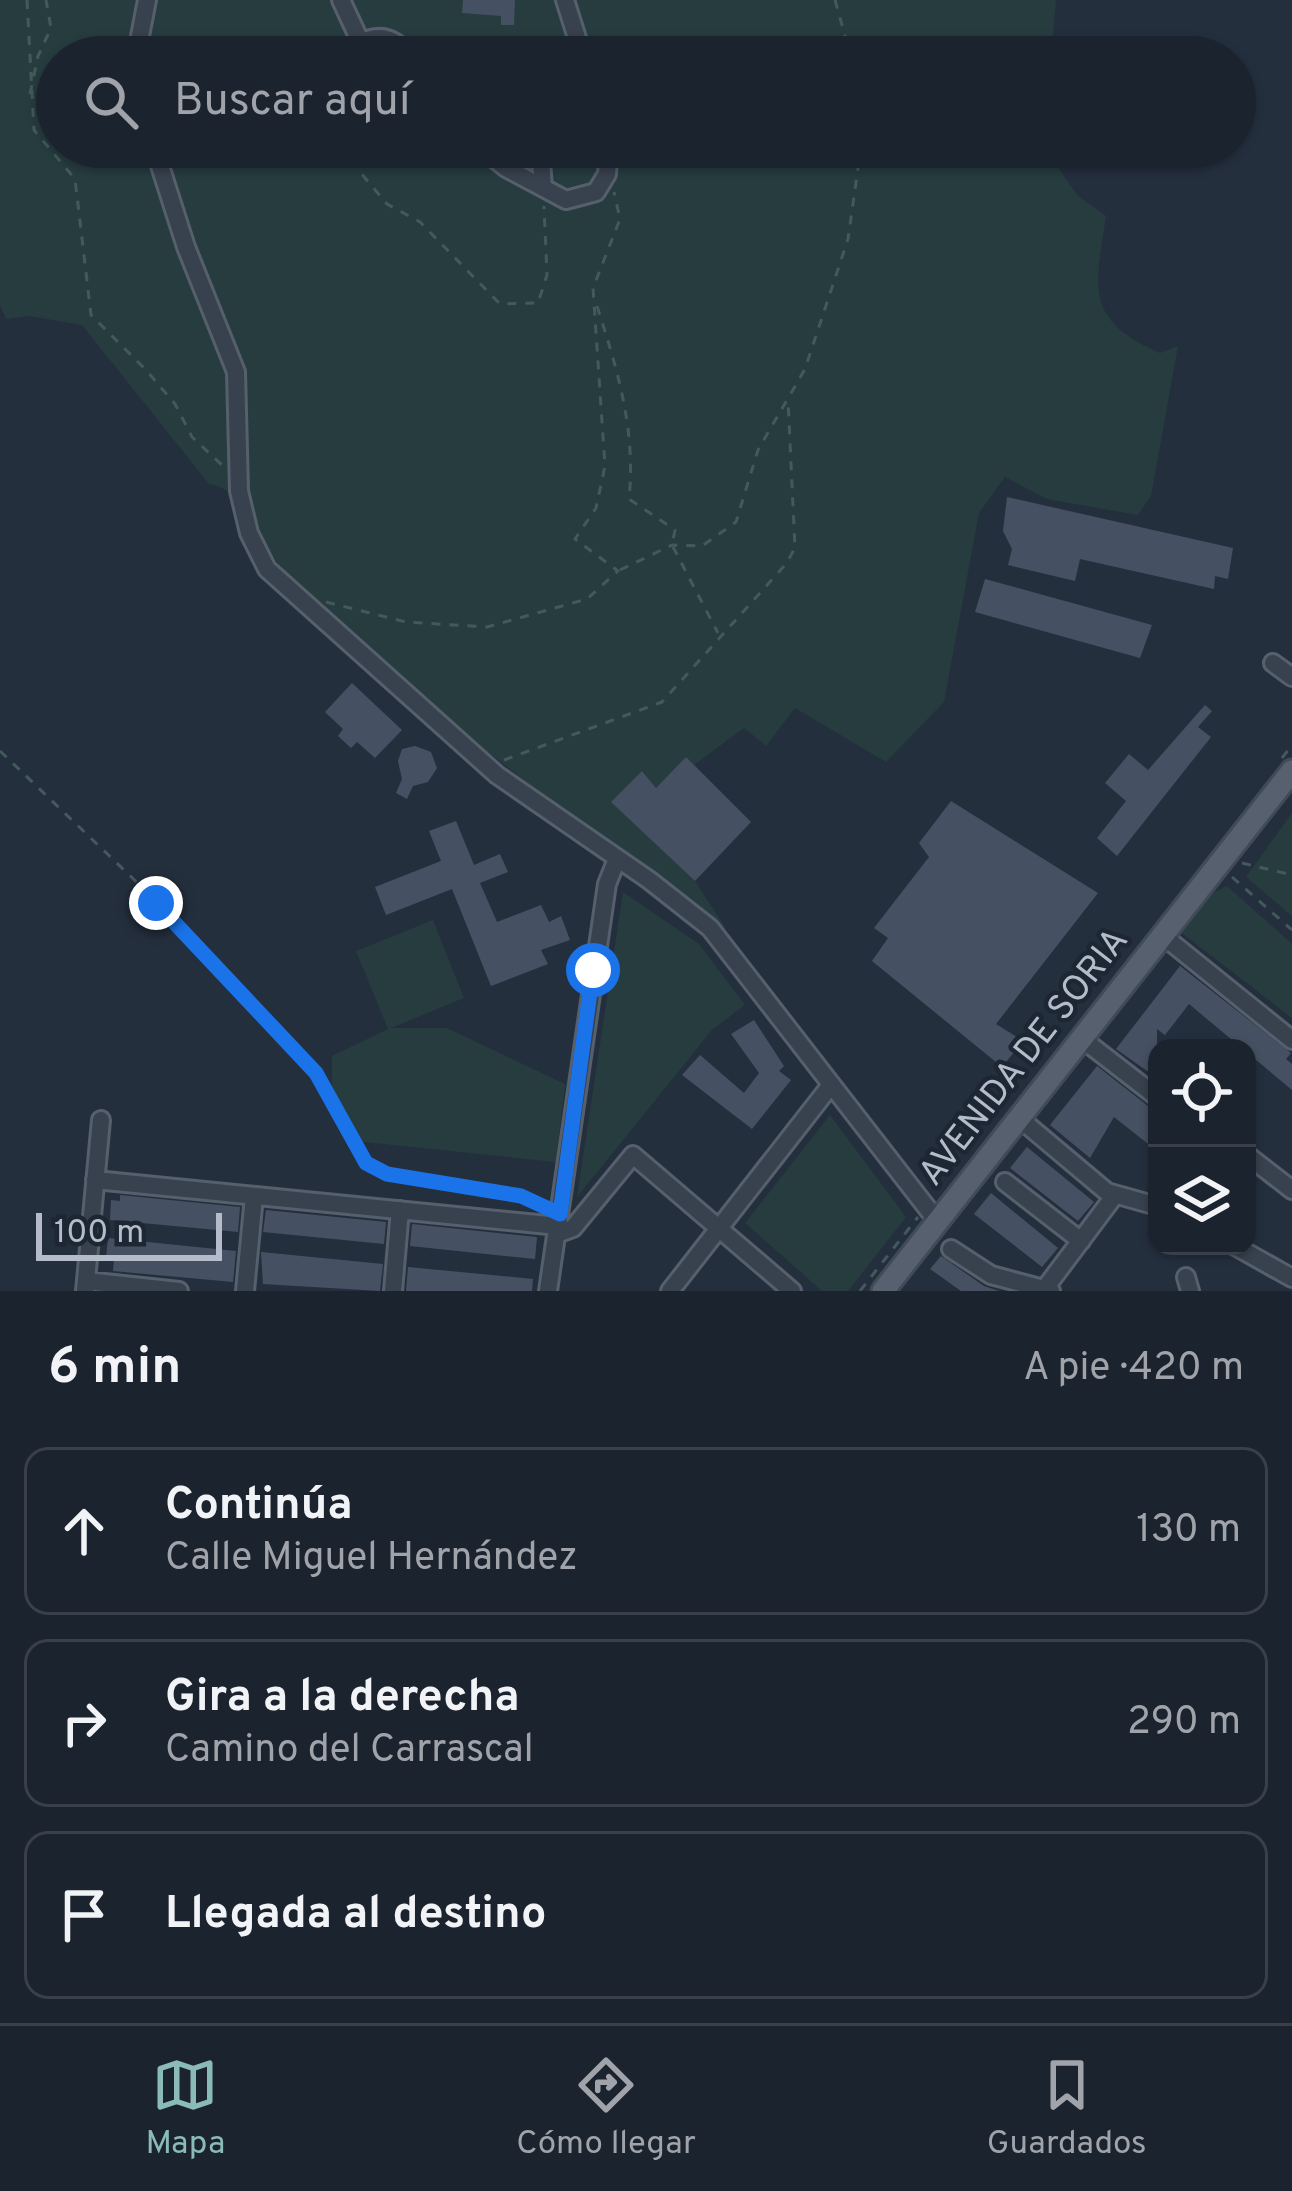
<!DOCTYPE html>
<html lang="es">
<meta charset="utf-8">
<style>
:root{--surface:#1b232e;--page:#242b36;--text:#f1f3f6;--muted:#a0a4aa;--line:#39404a;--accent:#8bbbb9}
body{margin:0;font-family:Overpass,sans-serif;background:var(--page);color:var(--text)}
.controls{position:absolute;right:36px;bottom:36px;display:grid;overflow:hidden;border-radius:24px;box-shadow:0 3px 9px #0004}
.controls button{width:108px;height:108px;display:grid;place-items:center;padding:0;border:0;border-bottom:3px solid var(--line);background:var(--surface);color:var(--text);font:60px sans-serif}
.scale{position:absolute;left:36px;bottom:30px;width:186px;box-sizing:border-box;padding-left:12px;border:6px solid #b4bcc9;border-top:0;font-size:33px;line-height:42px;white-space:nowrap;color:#b4bcc9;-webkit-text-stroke:9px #1d2633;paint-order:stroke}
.stop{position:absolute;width:36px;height:36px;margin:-27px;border:9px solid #1a73e8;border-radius:50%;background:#fff}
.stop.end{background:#1a73e8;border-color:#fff;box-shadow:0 3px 12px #0008}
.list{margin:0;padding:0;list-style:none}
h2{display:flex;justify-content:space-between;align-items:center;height:156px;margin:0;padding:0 48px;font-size:51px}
h2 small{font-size:39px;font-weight:400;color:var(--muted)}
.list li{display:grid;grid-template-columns:78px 1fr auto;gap:36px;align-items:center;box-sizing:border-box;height:168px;margin:0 24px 24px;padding:0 24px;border:3px solid var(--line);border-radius:24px}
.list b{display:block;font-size:45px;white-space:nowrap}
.list p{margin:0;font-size:39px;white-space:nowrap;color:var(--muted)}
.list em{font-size:39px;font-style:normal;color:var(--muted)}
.icon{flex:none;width:66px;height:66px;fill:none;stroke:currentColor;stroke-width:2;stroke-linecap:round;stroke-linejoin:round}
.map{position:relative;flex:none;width:1292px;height:1291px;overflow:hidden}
.search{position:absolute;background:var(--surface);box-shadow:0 3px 9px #0004;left:36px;right:36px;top:36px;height:132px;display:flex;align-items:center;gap:30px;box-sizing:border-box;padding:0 42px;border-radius:66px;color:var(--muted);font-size:45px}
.sheet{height:732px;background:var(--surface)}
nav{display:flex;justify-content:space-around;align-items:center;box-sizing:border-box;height:168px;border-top:3px solid var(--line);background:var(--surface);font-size:33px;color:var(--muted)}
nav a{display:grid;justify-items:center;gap:6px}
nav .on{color:var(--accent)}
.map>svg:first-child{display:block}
</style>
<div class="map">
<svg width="1292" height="1291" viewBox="0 0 1292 1291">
<rect width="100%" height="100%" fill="#242f3e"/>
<!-- green -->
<path fill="#263c3f" d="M0,0H1056L1051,57H57V147H1044L1077,195L1106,216C1096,286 1082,319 1160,353L1178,346L1151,496L1138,515L1047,499L1005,477L979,513L944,702L886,762L795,708L766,746L744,728L694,765L686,758L656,788L643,772L612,802L695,881L727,930C630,859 532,790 440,713C392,673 350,630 301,591C261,558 255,491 209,484L82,325L29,316L6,319L0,305Z
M1292,813V916L1246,877Z
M1227,886L1292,944V1018L1179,931L1203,898Z
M623,892L699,944L745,1005L712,1030L577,1197Z
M433,920L464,998L391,1028H447L565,1084L556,1162L356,1141L332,1086V1056L388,1029L356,951Z
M830,1115L906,1217L848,1291H822L745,1223Z"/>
<!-- building -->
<path fill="#455162" d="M463,0H515L514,25H501V16L462,13Z
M1007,497L1233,548L1228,579L1215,576L1214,589L1080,559L1075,581L1008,565L1012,549L1003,531Z
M985,579L1152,625L1140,658L975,612Z
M352,683L402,730L375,758L357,742L351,748L338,736L343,729L325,712Z
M1205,705L1212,711L1198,727L1211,737L1117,856L1097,838L1126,801L1105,783L1129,754L1148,770Z
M415,746L431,752L437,768L428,782L413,786L407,799L396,793L402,779L398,761L402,749Z
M686,757L751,822L695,881L611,802L642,771L656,788Z
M951,801L1098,893L996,1024L1023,1041L1002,1067L872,961L888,938L874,928L929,857L919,843Z
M456,821L474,865L500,854L508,872L480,883L497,922L541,905L549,922L561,916L570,940L541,950L548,964L491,986L452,889L386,915L375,887L441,861L429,831Z
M1180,966L1291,1053L1286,1059L1292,1064V1090L1189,1004L1165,1035L1157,1029V1078L1116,1049Z
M754,1020L784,1066L779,1071L791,1080L752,1129L682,1075L700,1055L744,1093L759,1073L731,1034Z
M1097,1066L1157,1113V1151L1114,1117L1090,1158L1050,1125Z
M1027,1147L1094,1202L1078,1221L1010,1168Z
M991,1193L1058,1248L1042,1267L974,1214Z
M120,1195L240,1207L238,1232L110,1220L111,1200L120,1201Z
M266,1210L386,1222L384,1244L263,1232Z
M412,1224L537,1237L535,1259L410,1246Z
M108,1238L236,1251L233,1282L113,1271L114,1259L106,1258Z
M261,1252L383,1264L380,1291L263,1284Z
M941,1256L984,1286L999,1291H961L930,1269Z
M408,1267L533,1279L532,1291H406Z"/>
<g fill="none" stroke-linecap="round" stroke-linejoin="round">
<!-- minor casing -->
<g stroke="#565f6c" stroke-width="22">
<path id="minor" d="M341,0L361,43
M565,0L583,57
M136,57L147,0
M353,57L361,43C382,32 397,40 410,57
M154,147L186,247L236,372L239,491L249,533L267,569L497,775L649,880L710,928L938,1222
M480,147L506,168L566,200L596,192L607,174L609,147
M540,147L543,188
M1273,663L1292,677
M1162,935L1292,1040
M1081,1038L1157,1097
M1019,1118L1107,1192L1157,1206
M1247,1155L1292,1190
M95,1180L558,1226
M1005,1182L1081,1241
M557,1234L573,1228L633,1155L792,1291
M1235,1246L1292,1278
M951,1249L991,1275L1051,1291
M1186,1277L1190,1291
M86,1281L179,1291
M85,1291L101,1120
M245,1291L254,1196
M393,1291L400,1210
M548,1291L607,884L617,859
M670,1291L831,1085
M1043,1291L1115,1195"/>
</g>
<!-- major casing -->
<g stroke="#414a57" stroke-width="27">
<path id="major" d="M883,1291L1292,771"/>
</g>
<!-- path -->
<path stroke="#44595c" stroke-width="3" stroke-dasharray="9 9" stroke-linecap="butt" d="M27,0L34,130L75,179L91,315L146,370L175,404L192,437L223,466
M835,0L851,57
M30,94L38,56L51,28L46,0
M339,147L387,204L420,222L500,304L538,303L547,275L544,206
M597,306C618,371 636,431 629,499L675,530L672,545L718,633
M620,570L672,545L702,546L736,522L758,450L805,369L848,239L861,147
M326,602L406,622L487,627L587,599L618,571L575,539L596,508L605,466L593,288L620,219L614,192
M0,751L173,917L316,1074C330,1093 354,1154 365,1163C402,1192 496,1183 546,1207
M1282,758L1292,745
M504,760L662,702L786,564L795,548L788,400
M1242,863L1292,875
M1232,877L1292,930
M860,1291L918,1217"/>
<!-- minor -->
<use href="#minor" stroke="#38414e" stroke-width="16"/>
<!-- major -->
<use href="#major" stroke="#56606e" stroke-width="21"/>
</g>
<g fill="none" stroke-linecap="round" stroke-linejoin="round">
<!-- route -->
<path stroke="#1a73e8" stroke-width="15" d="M156,903L316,1073L366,1163L387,1174L521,1196L560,1214L593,970"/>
</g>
<g text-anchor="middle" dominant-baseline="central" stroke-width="9" stroke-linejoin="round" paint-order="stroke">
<!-- street labels -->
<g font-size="36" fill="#b4bcc9" stroke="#1d2633">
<text transform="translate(1025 1058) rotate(-52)">AVENIDA DE SORIA</text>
</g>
</g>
</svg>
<div class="controls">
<button><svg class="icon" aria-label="locate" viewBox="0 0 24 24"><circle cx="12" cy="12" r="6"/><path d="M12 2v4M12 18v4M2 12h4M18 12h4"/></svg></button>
<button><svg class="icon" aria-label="layers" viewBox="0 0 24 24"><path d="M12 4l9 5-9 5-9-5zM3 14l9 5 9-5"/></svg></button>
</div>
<div class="scale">100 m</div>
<div class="stop" style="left:593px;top:970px"></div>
<div class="stop end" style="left:156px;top:903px"></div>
<div class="search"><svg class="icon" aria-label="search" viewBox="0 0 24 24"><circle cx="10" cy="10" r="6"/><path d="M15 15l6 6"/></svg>Buscar aquí</div>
</div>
<section class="sheet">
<h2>6 min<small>A pie · 420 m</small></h2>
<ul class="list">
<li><svg class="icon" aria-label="ahead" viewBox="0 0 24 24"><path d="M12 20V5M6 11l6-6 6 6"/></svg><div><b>Continúa</b><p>Calle Miguel Hernández</p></div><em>130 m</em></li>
<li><svg class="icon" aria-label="right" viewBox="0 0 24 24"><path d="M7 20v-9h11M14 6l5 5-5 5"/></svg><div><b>Gira a la derecha</b><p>Camino del Carrascal</p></div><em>290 m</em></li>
<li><svg class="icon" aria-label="arrive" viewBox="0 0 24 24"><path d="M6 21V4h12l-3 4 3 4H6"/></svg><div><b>Llegada al destino</b></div></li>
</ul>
</section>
<nav>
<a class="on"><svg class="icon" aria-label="map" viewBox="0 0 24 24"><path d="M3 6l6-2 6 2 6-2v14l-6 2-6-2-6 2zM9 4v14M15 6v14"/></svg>Mapa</a>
<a><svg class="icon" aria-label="directions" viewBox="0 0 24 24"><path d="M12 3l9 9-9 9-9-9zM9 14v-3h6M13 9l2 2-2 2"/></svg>Cómo llegar</a>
<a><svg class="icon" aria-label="saved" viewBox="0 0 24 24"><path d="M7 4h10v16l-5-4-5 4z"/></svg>Guardados</a>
</nav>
